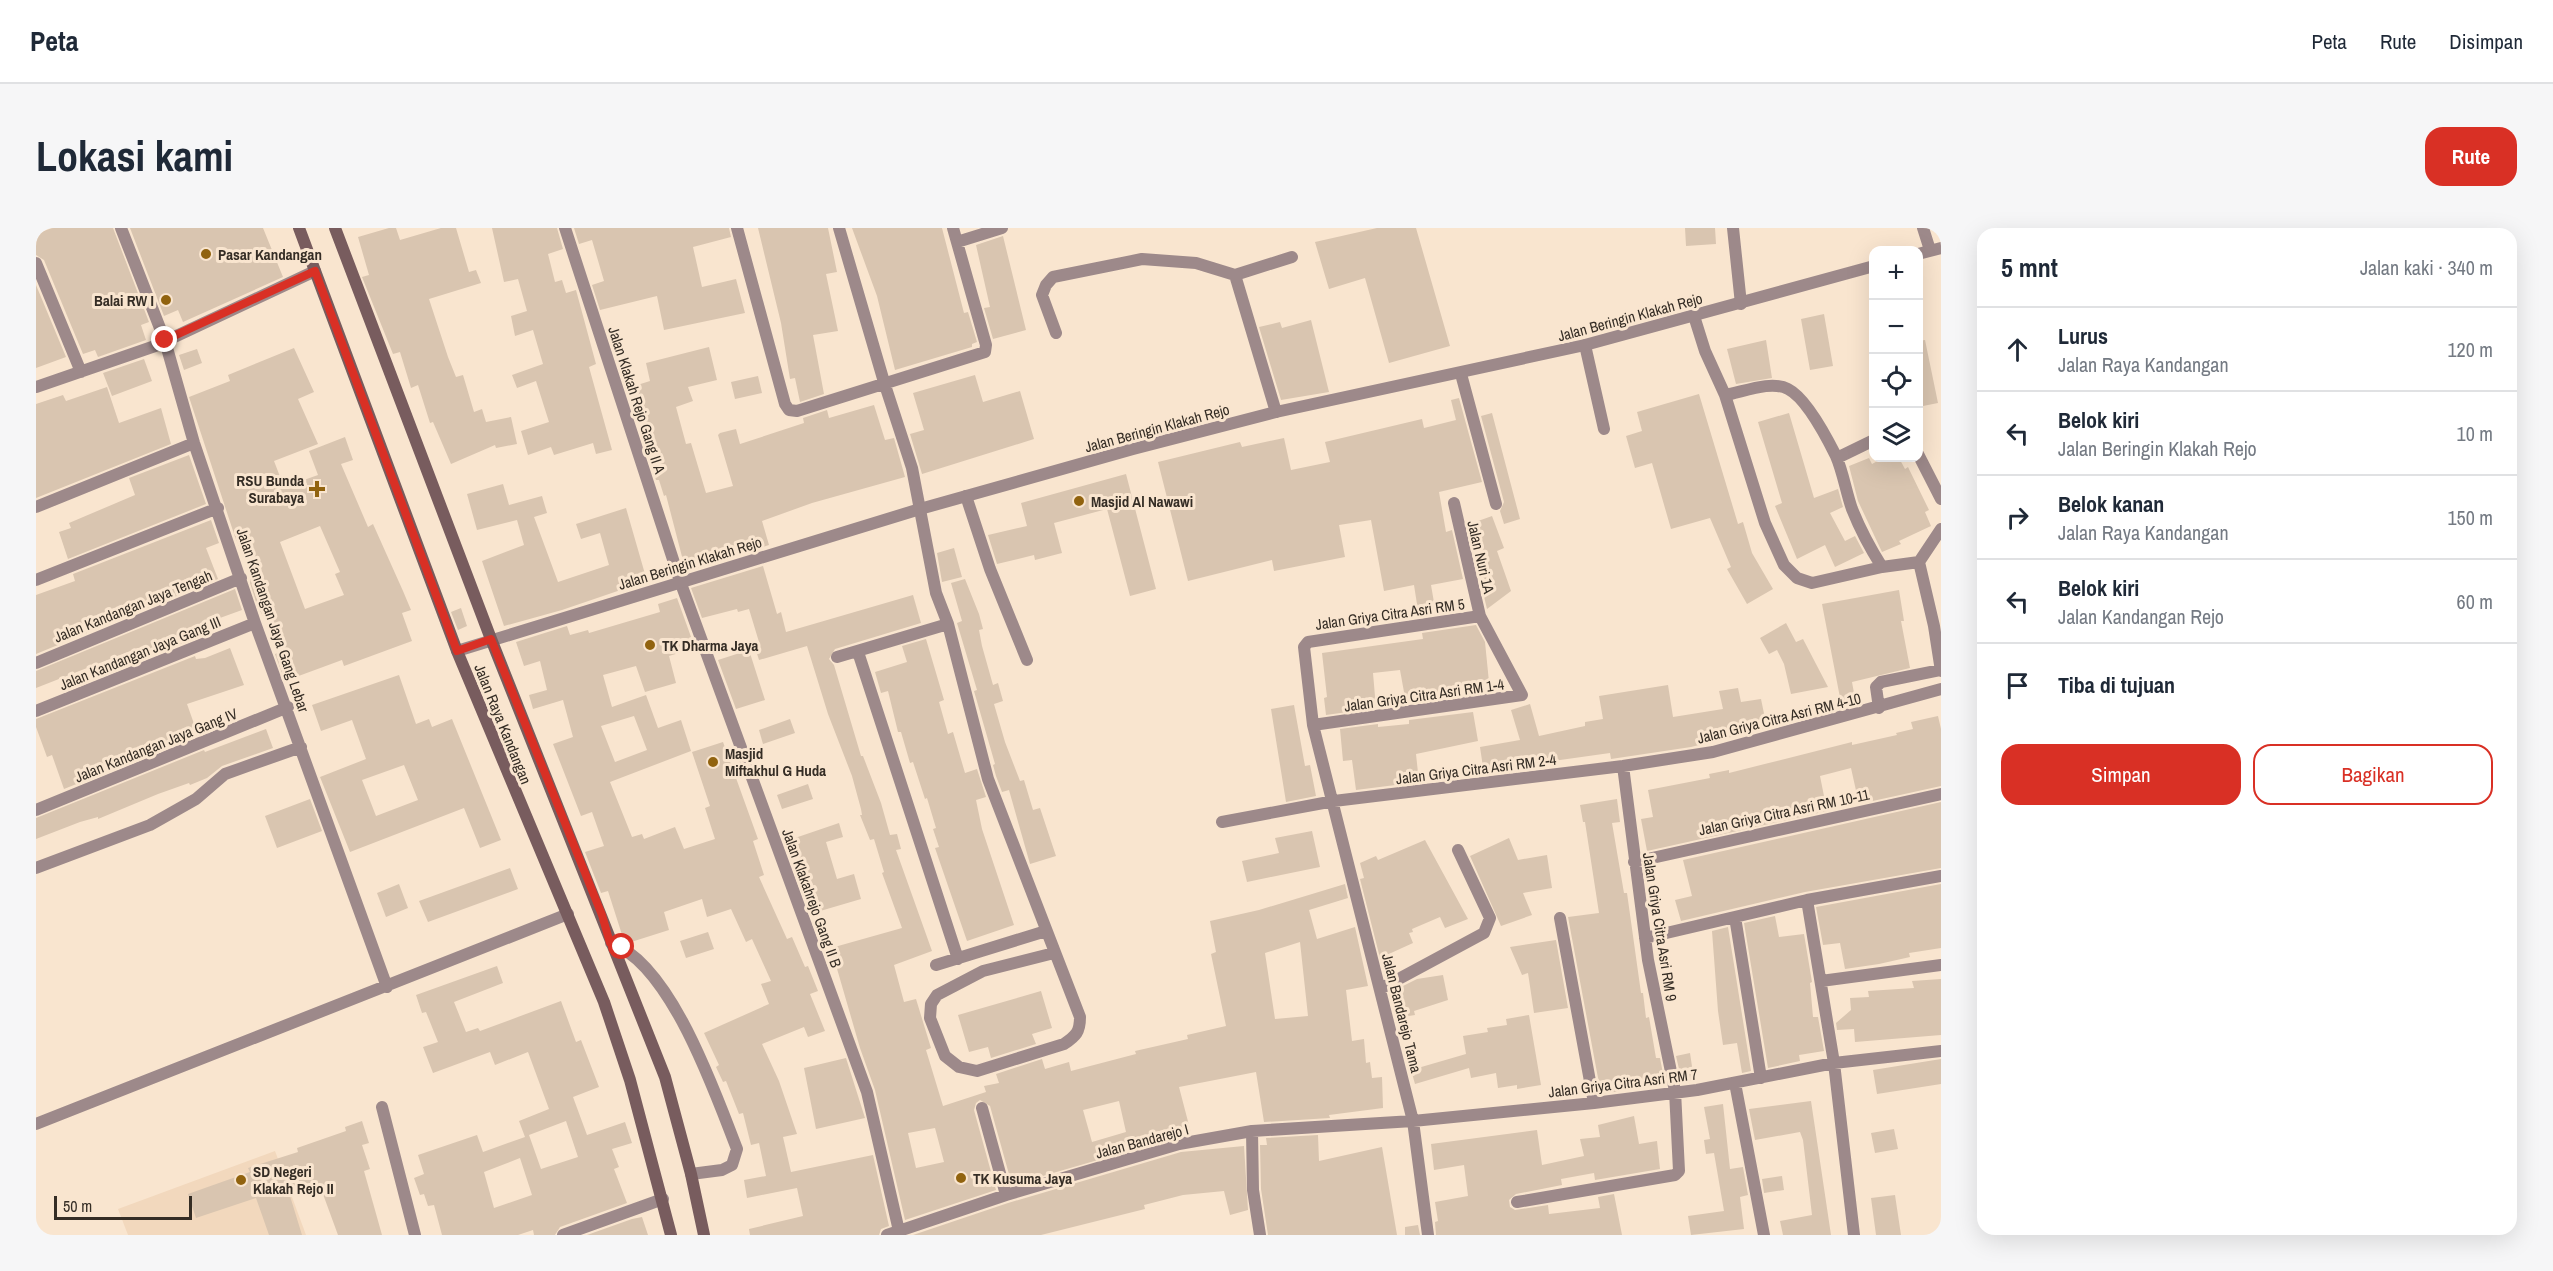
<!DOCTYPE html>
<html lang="id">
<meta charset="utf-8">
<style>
:root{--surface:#fff;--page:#f6f6f7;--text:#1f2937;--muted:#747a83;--line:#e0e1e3;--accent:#d93025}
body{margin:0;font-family:"Archivo Narrow",sans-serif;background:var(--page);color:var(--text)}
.controls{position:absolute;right:18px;top:18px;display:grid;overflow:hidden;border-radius:12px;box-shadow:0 6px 24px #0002}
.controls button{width:54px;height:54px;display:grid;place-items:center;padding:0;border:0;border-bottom:2px solid var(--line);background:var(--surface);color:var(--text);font:30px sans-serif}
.scale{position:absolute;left:18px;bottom:15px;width:138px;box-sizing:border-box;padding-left:6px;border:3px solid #352d25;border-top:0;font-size:16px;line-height:21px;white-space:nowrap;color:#352d25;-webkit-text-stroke:4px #f9e5cf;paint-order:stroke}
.stop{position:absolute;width:18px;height:18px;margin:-14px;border:4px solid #d93025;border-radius:50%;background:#fff}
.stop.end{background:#d93025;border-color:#fff;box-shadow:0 2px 6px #0008}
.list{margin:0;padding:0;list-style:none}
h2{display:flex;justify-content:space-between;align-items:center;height:78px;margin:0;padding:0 24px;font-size:26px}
h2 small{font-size:20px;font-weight:400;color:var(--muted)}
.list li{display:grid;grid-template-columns:39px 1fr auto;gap:18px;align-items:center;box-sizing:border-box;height:84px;padding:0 24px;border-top:2px solid var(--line)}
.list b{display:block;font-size:22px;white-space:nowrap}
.list p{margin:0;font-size:20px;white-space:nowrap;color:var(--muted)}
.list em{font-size:20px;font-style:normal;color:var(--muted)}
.actions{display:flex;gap:12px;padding:18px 24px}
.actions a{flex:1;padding:14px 0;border:2px solid var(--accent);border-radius:18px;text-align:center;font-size:21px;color:var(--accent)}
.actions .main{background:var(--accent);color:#fff}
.icon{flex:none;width:33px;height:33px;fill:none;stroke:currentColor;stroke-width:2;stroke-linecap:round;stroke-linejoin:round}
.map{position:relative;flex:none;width:1905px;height:1007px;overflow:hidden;border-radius:18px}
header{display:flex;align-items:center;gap:36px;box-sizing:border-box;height:84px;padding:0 30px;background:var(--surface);border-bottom:2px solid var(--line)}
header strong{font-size:28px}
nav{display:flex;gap:33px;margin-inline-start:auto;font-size:21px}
.intro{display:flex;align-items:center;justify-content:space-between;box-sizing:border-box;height:144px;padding:0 36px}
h1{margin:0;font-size:42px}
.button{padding:15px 27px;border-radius:18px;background:var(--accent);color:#fff;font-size:21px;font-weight:700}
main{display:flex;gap:36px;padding:0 36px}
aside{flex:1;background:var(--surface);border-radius:18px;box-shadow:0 6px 24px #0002}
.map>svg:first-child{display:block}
</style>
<header>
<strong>Peta</strong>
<nav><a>Peta</a><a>Rute</a><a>Disimpan</a></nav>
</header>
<div class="intro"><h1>Lokasi kami</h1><a class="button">Rute</a></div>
<main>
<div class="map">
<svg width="1905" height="1007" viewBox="0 0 1905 1007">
<rect width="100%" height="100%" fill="#f9e5cf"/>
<!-- built -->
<path fill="#f2d8bd" d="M239,923L270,1007H92L82,981Z"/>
<!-- building -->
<path fill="#d9c5b0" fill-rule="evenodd" d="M16,0H77L113,94L105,97L110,112L62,129L59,122L47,126L8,32L0,27V6Z
M94,0H227L247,49L147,94L142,82L128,88Z
M353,0H360L364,12L405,0H420L433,44L440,42L445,55L393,71L412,129L420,149L427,147L438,184L446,181L450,194L475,189L481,216L460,220L459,217L415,236L397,194L394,195L382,157L375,160L364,124L357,126L326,49L333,47L322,9Z
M456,0H521L527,21L512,26L519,54L526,52L530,65L540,62L560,136L553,139L576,222L560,226L557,215L518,227L515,219L492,227L485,203L513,194L500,153L481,160L476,147L507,136L497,102L479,108L475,88L491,83L482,51L468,54Z
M538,0H693L695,9L657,19L666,59L700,51L709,85L628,102L621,68L564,82L556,57L568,53L556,12L543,16Z
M722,0H792L801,44L790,46L802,103L777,107L788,166L764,174L759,150L754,151L745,95Z
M816,0H906L928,85L932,84L941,114L936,116V119L859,142L841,68Z
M1341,0H1380L1414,118L1353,135L1329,50L1293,61L1279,14Z
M1649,0H1679L1680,16L1650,18Z
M967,8L990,102L957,111L948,80L954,79L940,17Z
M0,57L30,129L0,140Z
M1788,86L1797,138L1774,142L1765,91Z
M1275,92L1293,164L1245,172L1223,99L1244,94L1246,100Z
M1730,112L1736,150L1700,156L1691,121Z
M1889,112L1902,175L1882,179V113Z
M673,119L681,152L652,159L657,173L640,179L650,216L655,215L670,265L697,258L682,207L684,205L700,201L704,216L768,195L767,190L791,182L793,190L838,177L849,212L858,210L869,249L776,275L726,293L733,317L650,344L630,267L628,268L623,252H620L609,214L614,212L595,159L614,153L610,135Z
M258,120L278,164L262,171L282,216L238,233L248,259L282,247L273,223L309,209L317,232L305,236L332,299L337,296L367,363L375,382L366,385L376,413L308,438L306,432L249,453L239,426L245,424L233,392L230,394L221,377L214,355L215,346L199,309L153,169L194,153L192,147ZM284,298L304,344L299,346L308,367L269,381L244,314Z
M161,121L166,135L148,142L143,127Z
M108,131L116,153L76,168L67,145Z
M939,147L947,174L984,163L998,211L886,246L874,206L888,202L877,165Z
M722,148L726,165L699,171L695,154Z
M71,159L83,195L125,180L135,216L0,270V176L27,167L30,173Z
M1663,166L1702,296L1707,294L1716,325L1737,361L1711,376L1691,341L1695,339L1674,290L1635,301L1616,235L1599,240L1590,208L1606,203L1601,184Z
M1423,170L1446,254L1403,264L1410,304L1416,302L1427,351L1395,357L1400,386L1383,389L1378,357L1348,363L1335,292L1303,297L1309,329L1238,343L1236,332L1152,353L1122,234L1204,214L1206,219L1248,210L1255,242L1294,234L1289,214L1386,191L1388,200L1420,192L1415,172Z
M1456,185L1484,291L1468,296L1464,283L1468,274L1445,188Z
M1753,185L1778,270L1802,261L1807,279L1794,285L1809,313L1819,308L1828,325L1799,339L1789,317L1761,331L1739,278L1746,275L1722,194Z
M153,227L170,276L32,331L23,304L35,300L33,295L99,267L93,250Z
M1833,230L1836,236L1847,230H1863L1869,241L1872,239L1893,282L1889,284L1895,298L1863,313L1865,316L1846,324L1822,273L1813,238Z
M1090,246L1120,361L1094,368L1071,281L1018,295L1026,325L999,332L998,327L961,336L952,307L991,298L985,275Z
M467,256L473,277L506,268L511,285L498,289L522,354L573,337L564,305L545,311L540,296L590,280L611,353L526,382L468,398L446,333L488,317L481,292L441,302L431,266Z
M1456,288L1468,320L1461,323L1475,363L1451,381L1431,297Z
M175,292L183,315L170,320L182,351L0,426V367L39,353L37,346Z
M918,320L926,349L906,354L901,325Z
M727,338L741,386L745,384L750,404L877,367L885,395L799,421L793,431L798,437L825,528H827L845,575L854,607L861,606L865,621L860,622L896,723L858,737L868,774L880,771L895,820L890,822L907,878L950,864L948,858L963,855L960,846L1006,831L1009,841L1033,834L1035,843L1100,826L1099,823L1152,811L1151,807L1190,798L1175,726L1180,724L1174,693L1223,682L1309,656L1312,670L1273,682L1281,711L1319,699L1332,758L1310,762L1316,813L1328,811L1330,835L1334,834L1336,850L1346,849L1347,880L1293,887L1294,890L1228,894L1220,844L1143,859L1155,905L976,957L954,878L944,872L940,875L938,882L960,962L869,992L839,862L824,820L795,720L866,700L846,645L848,644L838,611L834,612L824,587H826L825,581L816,548L792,486L771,418L723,432L718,416L723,414L713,381L702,384L701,381L666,390L655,360ZM1264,714L1272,788L1239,791L1229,725ZM1083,873L1090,904L1056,914L1047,882ZM899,900L908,934L880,940L872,905Z
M929,351L943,386L947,401L943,402L946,418L957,457L962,455L967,473L958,476L969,514L984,553L988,552L997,582L1004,580L1020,628L994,636L973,562L966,564L960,548L957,537L959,536L938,463L941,462L921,395L926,393L915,355Z
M199,361L206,382L148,403L152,413L107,431L102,420L0,460V443Z
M1863,362L1868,393H1865L1874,440L1816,454L1820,476L1806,480L1786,376Z
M641,370L659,420L633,428L640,455L609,464L600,438L567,447L576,479L610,467L622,500L645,492L655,523L574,554L596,609L606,606L608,611L639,599L648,621L679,611L669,580L674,578L656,524L687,514L722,611L717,613L728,647L723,649L751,711L756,709L769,739L772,738L782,763L774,766L789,803L772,809L768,799L726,816L743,853L761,906L747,909L755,944L837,927L853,998L845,1001L843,1007H714L713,1001L767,988L761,960L711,970L708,952L730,948L723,915L715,917L707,885L703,886L690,853L687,854L680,839L683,837L668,805L733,776L725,756L735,753L716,711L710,714L695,681L671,689L666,671L628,684L633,702L592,715L588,713L572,663L565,665L549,624L568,618L556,584L545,588L517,516L537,509L527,472L497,481L493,467L511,462L504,433L488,438L480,414L531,398L534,407L552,402L553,405L624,384L622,376ZM598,488L611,522L579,534L565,498Z
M425,380L431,398L422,402L415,384Z
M1750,395L1760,414L1767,411L1792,459L1755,466L1748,436L1741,422L1733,426L1724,410Z
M1440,397L1449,414L1453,454L1412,459L1414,469L1370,475L1364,442L1337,445L1340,480L1290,487L1288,470L1291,469L1286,425L1387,411L1386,405Z
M890,411L908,472L903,474L912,506L917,504L929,545L941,541L950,569L940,572L946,601L978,697L931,713L899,620L903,619L897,601L900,600L891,570L889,571L877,534L874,535L865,504H862L852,463L845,465L839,444L871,434L866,418Z
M194,420L208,457L151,476L162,507L28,561L16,527L11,529L0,499V491L159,428L160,431L169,430Z
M713,422L729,472L700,481L682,432Z
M363,447L380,496L393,491L396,499L416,491L465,612L444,620L428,580L314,624L284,549L330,531L316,492L285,503L276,477ZM368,537L382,572L340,588L326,552Z
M1632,457L1637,489L1687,481L1683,463L1702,460L1705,474L1725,471L1731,500L1655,519L1575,531L1574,525L1467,540V543L1448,546L1444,519L1484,512L1475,482L1494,476L1503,508L1549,498V494L1567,491L1563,468Z
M1258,477L1269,538L1274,537L1280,568L1250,574L1235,481Z
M1437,484L1442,513L1380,526L1383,554L1320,562L1316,532L1307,533L1304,501L1342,496V499L1373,496V492Z
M1902,488L1905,501V558L1823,576L1815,540L1784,548L1791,583L1611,623L1605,591L1617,589L1612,562L1674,550L1673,546L1693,542V545L1816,514V517L1861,507L1860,505L1877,501L1875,494Z
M754,491L759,505L727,516L723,502Z
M230,501L237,520L186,538L171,550L154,557L153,555L122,566L62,591V589L44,594L0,611V590L168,522L169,524Z
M772,556L777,571L746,581L741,567Z
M274,571L286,603L241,620L229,588Z
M1581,571L1584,594L1576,595L1588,665H1591L1605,765H1607L1610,790L1613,789L1620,830H1624L1629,856L1565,866L1532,689L1563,685L1549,594H1547L1544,577Z
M1905,574V640L1769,664L1645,693L1639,672L1656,668L1647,632Z
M803,595L807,609L790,614L801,651L818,646L825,671L774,686L766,662L769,661L761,636L765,635L756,611Z
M1276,603L1284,639L1211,654L1206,633L1243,625L1239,610Z
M1473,610L1482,632L1511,627L1516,660L1487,665L1496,687L1465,698L1434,628Z
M1389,612L1432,691L1409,700L1404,689L1376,701L1377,704L1373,705L1377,715L1344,730L1324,651L1328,650L1324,635L1340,628L1342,632Z
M474,640L482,661L392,694L383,673Z
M363,656L372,680L350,689L341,665Z
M1905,656V720L1873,725L1874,729L1843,736L1809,741L1804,715L1787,717L1780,679Z
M1739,688L1743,709L1768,706L1776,754L1774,755L1777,789H1782L1788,823L1763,827L1764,833L1732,840L1708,695Z
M1692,699L1715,843L1706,845L1701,815L1687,817L1682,783L1676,703Z
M672,704L678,721L650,730L644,713Z
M1520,712L1532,780L1498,785L1492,745L1486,747L1474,719Z
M461,738L467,755L418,774L430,804L442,800L444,803L525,773L540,814L545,812L563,859L537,869L551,907L589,894L596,915L576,921L583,939L578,941L591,975L524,999L519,1007H498L497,1002L482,1007H406L398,977L392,978L388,966L384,967L378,950L388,946L382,927L441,907L447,924L489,909L483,893L513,881L492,824L459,837L454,824L397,845L387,819L402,814L390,784L386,785L380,767ZM530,893L542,929L505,941L493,907ZM484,930L496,967L458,980L448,944Z
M1407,747L1412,772L1378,783L1379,787L1360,790L1353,765L1381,751Z
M1905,751V807L1819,814L1818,801L1801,802L1800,795L1815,782L1814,770L1833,769L1832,763L1878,760L1876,753Z
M1005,763L1016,800L996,806L1000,816L955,830L952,819L933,824L922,787Z
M1493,787L1505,857L1481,861V857L1462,860L1460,845L1435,850L1433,840L1379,856L1375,842L1430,826L1427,808L1452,804L1451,800L1471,797L1470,791Z
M1654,825L1658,852L1646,854L1640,828Z
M810,830L829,890L780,901L768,840Z
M1905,831V856L1841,866L1837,842Z
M1775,873L1795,1007H1747L1744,993L1776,987L1767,912L1764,904L1719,912L1713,881Z
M1687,876L1694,941L1707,939L1712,967L1704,969L1708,1001L1655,1007L1652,988L1688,983L1678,925L1670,926L1668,912L1674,911L1668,879Z
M1598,888L1603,916L1621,913L1624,941L1559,952L1558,945L1525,951L1526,957L1480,966L1473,972L1474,979L1479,982L1512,977L1513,986L1564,980L1562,969L1578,966L1586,1007H1400L1399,994L1402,993L1399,974L1432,968L1428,937L1398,942L1395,916L1501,902L1506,937L1548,928L1544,911L1564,909L1562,897Z
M326,893L333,915L326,917L334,941L328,943L346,1007H302L284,958L254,968L266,1007H233L220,970L160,990L152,966L214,944L212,940L262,924L261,920L310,903L309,899Z
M1858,901L1862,921L1839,925L1835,905Z
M1282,907L1283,933L1346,919L1361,1007H1232L1225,961L1224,917H1231L1230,910Z
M1208,918L1212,982L1194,987L1188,963L1147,967L1108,977L1109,981L1005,1007H877L972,975L1145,924Z
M1746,948L1748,962L1728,965L1726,951Z
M1859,967L1865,1007H1840L1835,970Z
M606,989L612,1007H551L596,991Z
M1382,997L1384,1007H1369V999Z"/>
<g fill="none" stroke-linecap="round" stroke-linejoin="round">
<!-- minor -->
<path stroke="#9d898a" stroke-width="12" d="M85,0L129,113L158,215L219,395L351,759
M529,0L644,353L831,864L863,1003
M701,0L749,176L753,182L761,183L949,124L950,117L917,0
M803,0L848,154L876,240L900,365L912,396L952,551L1044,789C1044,804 1040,808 1028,816L941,843L923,839L909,828L894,790L895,776L901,767L947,743L1018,725
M1697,0L1705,76
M1887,0L1894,22
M921,14L966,0
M0,35L45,144
M1199,47L1256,29
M1658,88L1669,123L1689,167L1729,295L1748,337L1761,350L1776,355L1846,339L1883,334
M1020,105L1006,67L1010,57L1017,49L1106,31L1160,35L1199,47L1240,184
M1549,117L1568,201
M1425,146L1460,276
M0,159L119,118L279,43
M1689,167C1707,164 1735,152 1752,161C1770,170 1791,210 1800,228C1807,244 1810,264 1816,281C1824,301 1834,320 1846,339
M1882,226L1905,271
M1801,230L1838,212
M930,268L954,341L991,432
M0,279L158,215
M1905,301L1883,334L1898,398L1905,443
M0,352L182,280
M822,424L922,731
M801,429L912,396
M0,435L205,350
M1843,480L1840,459L1845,454L1905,442
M0,483L219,395
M1277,497L1486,467L1444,388L1418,275
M0,582L252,479
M1186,594L1298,573L1587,538L1677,524L1905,461
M1598,634L1905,566
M0,640L114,597L160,571L189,546L265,519
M1771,672L1798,835L1818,1007
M1699,689L1725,850
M1524,690L1558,875
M1609,710L1771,672L1905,648
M575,715C635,736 679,865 701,921L696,937L686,942L655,946
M900,737L1010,703
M1785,753L1905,737
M1344,761L1448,705L1454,690L1422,622
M1699,855L1728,1007
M346,879L379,1007
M946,880L970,967
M0,896L532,686
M1216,903L1217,962L1224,1007
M1481,974L1639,947L1643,943L1639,863L1612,732L1587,538
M527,1007L627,971
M851,1007L970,967L1143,916L1216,903L1377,893L1558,875L1661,862L1798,835L1905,823
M1392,1007L1377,893L1277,497L1268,419L1272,414L1444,388"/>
<!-- tertiary -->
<path stroke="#9d898a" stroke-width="12" d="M1882,26L1905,20
M421,423L884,281L1097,221L1240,184L1549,117L1838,38"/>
<!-- secondary -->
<path stroke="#785c5e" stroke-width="12" d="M263,0L421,423L568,774L594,852L635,1007
M299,0L455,411L629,849L655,946L668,1007"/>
</g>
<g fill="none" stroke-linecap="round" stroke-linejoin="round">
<!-- route -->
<path stroke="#d93025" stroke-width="8" d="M129,112L279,43L421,423L455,411L566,687L574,715L586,719"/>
</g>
<!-- markers -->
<g fill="#91630f" stroke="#f9e5cf" stroke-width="2">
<circle cx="170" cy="26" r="6"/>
<circle cx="130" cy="72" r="6"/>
<path d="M278 252h6v6h6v6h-6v6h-6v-6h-6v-6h6z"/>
<circle cx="1043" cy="273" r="6"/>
<circle cx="614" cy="417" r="6"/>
<circle cx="677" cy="534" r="6"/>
<circle cx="925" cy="950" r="6"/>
<circle cx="205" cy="952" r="6"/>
</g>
<g text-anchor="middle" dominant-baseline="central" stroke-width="6" stroke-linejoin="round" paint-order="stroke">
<!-- poi labels -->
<g font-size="15" font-weight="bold" fill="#352d25" stroke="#f9e5cf" text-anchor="start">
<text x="182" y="26">Pasar Kandangan</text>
<text x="118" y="72" text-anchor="end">Balai RW I</text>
<text x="268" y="252" text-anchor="end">RSU Bunda<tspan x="268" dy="17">Surabaya</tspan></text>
<text x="1055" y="273">Masjid Al Nawawi</text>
<text x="626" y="417">TK Dharma Jaya</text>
<text x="689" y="525">Masjid<tspan x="689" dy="17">Miftakhul G Huda</tspan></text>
<text x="217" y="943">SD Negeri<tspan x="217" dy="17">Klakah Rejo II</tspan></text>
<text x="937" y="950">TK Kusuma Jaya</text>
</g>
<!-- street labels -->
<g font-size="15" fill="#352d25" stroke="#f9e5cf">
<text transform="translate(1594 89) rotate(-15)">Jalan Beringin Klakah Rejo</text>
<text transform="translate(601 172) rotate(72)">Jalan Klakah Rejo Gang II A</text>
<text transform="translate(1121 200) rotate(-15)">Jalan Beringin Klakah Rejo</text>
<text transform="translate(1445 329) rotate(77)">Jalan Nuri 1A</text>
<text transform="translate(654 335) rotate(-17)">Jalan Beringin Klakah Rejo</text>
<text transform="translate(97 378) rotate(-22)">Jalan Kandangan Jaya Tengah</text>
<text transform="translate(1354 386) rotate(-8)">Jalan Griya Citra Asri RM 5</text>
<text transform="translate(237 392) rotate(71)">Jalan Kandangan Jaya Gang Lebar</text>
<text transform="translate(104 425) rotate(-22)">Jalan Kandangan Jaya Gang III</text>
<text transform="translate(1388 467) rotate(-8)">Jalan Griya Citra Asri RM 1-4</text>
<text transform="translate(1743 490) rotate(-14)">Jalan Griya Citra Asri RM 4-10</text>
<text transform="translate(467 496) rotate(68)">Jalan Raya Kandangan</text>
<text transform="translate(120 517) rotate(-22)">Jalan Kandangan Jaya Gang IV</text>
<text transform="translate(1440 541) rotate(-7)">Jalan Griya Citra Asri RM 2-4</text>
<text transform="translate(1748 584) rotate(-12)">Jalan Griya Citra Asri RM 10-11</text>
<text transform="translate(776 670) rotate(70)">Jalan Klakahrejo Gang II B</text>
<text transform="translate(1624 699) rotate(81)">Jalan Griya Citra Asri RM 9</text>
<text transform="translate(1366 785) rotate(76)">Jalan Bandarejo Tama</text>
<text transform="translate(1587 855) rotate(-7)">Jalan Griya Citra Asri RM 7</text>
<text transform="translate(1106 913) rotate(-15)">Jalan Bandarejo I</text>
</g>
</g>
</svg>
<div class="controls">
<button>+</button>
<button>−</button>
<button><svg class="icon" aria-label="locate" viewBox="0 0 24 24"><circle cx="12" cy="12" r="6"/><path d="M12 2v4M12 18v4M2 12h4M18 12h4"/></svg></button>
<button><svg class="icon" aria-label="layers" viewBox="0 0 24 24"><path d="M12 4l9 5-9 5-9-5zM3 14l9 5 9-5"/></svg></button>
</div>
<div class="scale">50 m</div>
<div class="stop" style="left:586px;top:719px"></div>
<div class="stop end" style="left:129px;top:112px"></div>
</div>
<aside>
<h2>5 mnt<small>Jalan kaki · 340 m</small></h2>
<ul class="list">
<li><svg class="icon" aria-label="ahead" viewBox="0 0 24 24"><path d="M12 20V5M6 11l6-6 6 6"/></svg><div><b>Lurus</b><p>Jalan Raya Kandangan</p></div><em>120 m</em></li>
<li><svg class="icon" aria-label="left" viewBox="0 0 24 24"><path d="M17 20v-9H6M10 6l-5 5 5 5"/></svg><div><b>Belok kiri</b><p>Jalan Beringin Klakah Rejo</p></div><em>10 m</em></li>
<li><svg class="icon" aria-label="right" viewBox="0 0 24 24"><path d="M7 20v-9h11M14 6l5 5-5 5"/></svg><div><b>Belok kanan</b><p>Jalan Raya Kandangan</p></div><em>150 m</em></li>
<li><svg class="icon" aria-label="left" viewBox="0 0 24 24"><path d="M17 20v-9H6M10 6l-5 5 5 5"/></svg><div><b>Belok kiri</b><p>Jalan Kandangan Rejo</p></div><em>60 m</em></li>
<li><svg class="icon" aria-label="arrive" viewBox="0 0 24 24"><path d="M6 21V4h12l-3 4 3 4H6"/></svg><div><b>Tiba di tujuan</b></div></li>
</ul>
<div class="actions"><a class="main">Simpan</a><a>Bagikan</a></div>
</aside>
</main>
